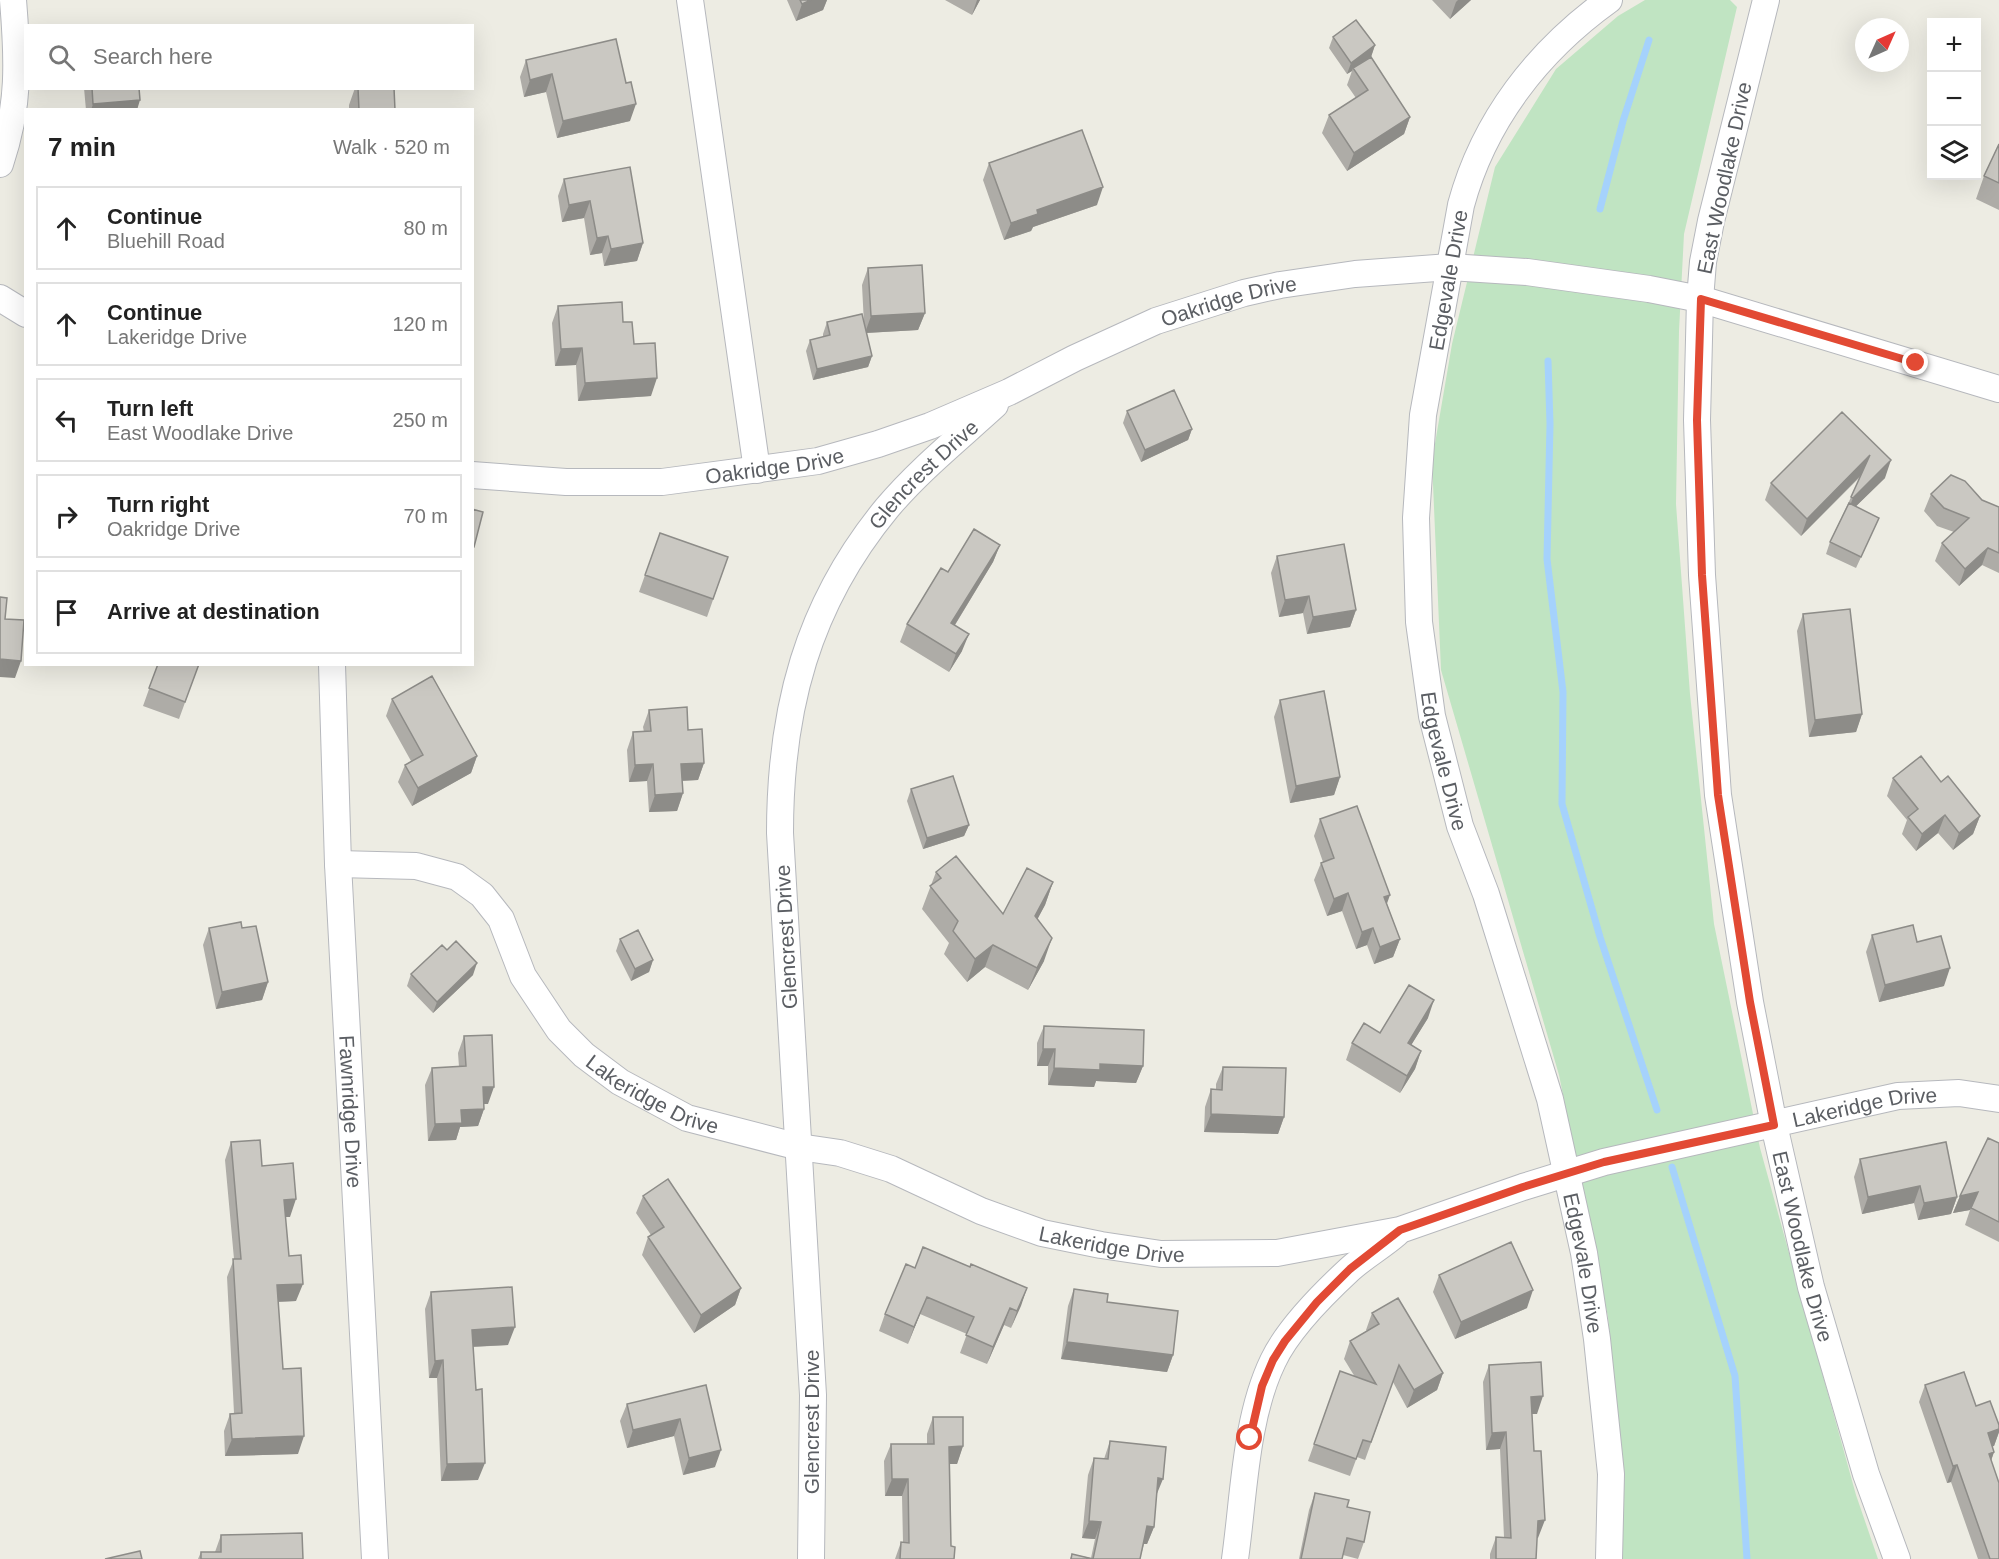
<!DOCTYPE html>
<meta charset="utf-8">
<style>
:root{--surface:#fff;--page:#f6f6f6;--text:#222;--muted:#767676;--line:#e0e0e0}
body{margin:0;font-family:Arial,sans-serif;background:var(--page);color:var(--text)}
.controls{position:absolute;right:18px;top:18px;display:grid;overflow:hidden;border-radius:0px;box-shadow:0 6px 24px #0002}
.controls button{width:54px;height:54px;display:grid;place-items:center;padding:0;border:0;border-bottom:2px solid var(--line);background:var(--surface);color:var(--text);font:30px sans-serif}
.compass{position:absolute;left:1855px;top:18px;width:54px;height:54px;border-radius:50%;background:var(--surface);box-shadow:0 6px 24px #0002;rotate:45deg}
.stop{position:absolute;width:18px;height:18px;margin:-14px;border:4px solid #e24a34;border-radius:50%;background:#fff}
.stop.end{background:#e24a34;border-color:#fff;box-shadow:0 2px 6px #0008}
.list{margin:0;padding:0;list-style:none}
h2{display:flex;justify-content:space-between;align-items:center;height:78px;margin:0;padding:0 24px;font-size:26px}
h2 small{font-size:20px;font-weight:400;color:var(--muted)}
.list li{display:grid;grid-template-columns:39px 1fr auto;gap:18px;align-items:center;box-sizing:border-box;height:84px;margin:0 12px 12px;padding:0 12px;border:2px solid var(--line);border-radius:0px}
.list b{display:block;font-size:22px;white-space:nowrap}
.list p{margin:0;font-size:20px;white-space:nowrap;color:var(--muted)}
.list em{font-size:20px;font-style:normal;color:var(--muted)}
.icon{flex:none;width:33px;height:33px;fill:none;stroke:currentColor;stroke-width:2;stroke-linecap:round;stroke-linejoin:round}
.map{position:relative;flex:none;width:1999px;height:1559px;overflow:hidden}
.search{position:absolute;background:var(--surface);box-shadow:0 6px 24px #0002;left:24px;top:24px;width:450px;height:66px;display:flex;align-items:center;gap:15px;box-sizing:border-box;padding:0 21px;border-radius:0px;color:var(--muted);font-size:22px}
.panel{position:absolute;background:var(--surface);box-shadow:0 6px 24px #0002;left:24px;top:108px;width:450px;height:558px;border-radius:0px}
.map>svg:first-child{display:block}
</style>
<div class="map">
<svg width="1999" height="1559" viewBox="0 0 1999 1559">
<rect width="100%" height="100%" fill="#edece3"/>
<!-- green -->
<path fill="#c0e4c2" d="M1645,0H1730L1737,7L1684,234L1679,331L1676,504L1690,694L1714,924L1760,1148L1856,1495L1878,1559H1621L1624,1502L1608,1317L1559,1075L1441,670L1432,461L1452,344L1495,167L1556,69L1618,16Z"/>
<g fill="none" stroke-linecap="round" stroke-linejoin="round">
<!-- stream -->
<path stroke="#a5d2fc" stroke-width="7" d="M1600,209L1623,121L1649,40
M1548,361L1550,424L1547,559L1563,692L1562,804L1600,937L1657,1110
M1672,1167L1735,1376L1747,1559"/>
<!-- minor casing -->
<g stroke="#b6b8bd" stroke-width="28">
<g id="minor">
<path d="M690,0L757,470"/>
<path id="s1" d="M1609,0C1538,51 1484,120 1461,205L1423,415L1416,518L1419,622L1432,716L1460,826L1486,894L1550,1099L1584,1253L1597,1339L1611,1474L1609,1559"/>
<path id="s2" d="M1766,0L1711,221L1703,262L1700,299L1697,420L1702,575L1718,795L1750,1002L1774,1125L1811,1287L1866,1474L1897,1559"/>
<path d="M0,164C20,105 18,60 13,0"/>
<path d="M0,298L26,314"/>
<path id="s3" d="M472,475L566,482H662L818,461L878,444L930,426L1009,392L1075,358L1156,321L1244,293L1280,285L1355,274L1450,267L1527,272L1649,289L1700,299L1999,389"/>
<path id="s4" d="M332,664L338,864L375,1559"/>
<path id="s5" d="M338,864L416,866L457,877L482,895L501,919L523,976L559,1030L584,1055L620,1082L687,1118L799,1147L840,1153L891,1169L981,1211L1042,1233L1101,1245L1161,1254L1277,1253L1400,1230L1523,1187L1604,1162L1898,1096L1959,1093L1999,1099"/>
<path id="s6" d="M811,1559L813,1395L780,833C780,710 807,605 887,508C919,470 959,438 995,405"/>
<path d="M1235,1559C1244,1496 1245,1419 1273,1361C1288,1329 1322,1295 1349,1270C1363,1257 1381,1247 1396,1234"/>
</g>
</g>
<!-- minor -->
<use href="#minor" stroke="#fff" stroke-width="26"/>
</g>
<!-- wall -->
<path fill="#aeaca7" d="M787,0H827L823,10L796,21Z
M945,0H980L972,15Z
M1432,0H1471L1450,19Z
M1333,37L1375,45L1371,57L1410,117L1404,134L1347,171L1322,133L1329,115L1356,98L1347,85L1352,71L1347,74L1329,48Z
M526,60L630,121L557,138L546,92L524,97L520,77Z
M84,88H139L137,110H86Z
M355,88H394L395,110H349V105Z
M1999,144V210L1976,199L1984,176Z
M989,163L1097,205L1033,227L1031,231L1004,240L983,180Z
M564,179L643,243L637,261L604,266L602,253L590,255L584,218L562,222L558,196Z
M868,268L925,313L918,330L866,333L872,356L868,367L813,380L806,351L810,340L823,337V334L827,322L864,324L862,285Z
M558,306L623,322L634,344L651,396L578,401L576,365L555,366L552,323Z
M1127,411L1192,429L1188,440L1141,462L1123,423Z
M1842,412L1885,478L1855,507L1879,518L1874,529L1856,568L1826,554L1830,542L1861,476L1801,536L1765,500L1771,483Z
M1931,494L1982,500L1999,507V573L1982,565L1959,586L1935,561L1942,543L1954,532L1937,526L1924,511Z
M660,533L728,557L707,617L639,592Z
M1000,545L993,562L955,625L962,651L949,672L900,642L907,624L948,572Z
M1277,556L1356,610L1350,627L1307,634L1303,613L1279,617L1271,573Z
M1803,614L1862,714L1856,732L1809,737L1797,631Z
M158,664H199L179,719L143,706Z
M392,699L477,756L471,773L412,806L398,782L405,765L411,761L386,716Z
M1280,700L1340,777L1334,795L1290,803L1274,717Z
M649,710L688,730L704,763L698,780L682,781L683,793L677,811L649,812L647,781L629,782L627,750L633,732H644L643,727Z
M1893,778L1941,782L1980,816L1973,834L1953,850L1938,833L1916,851L1902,834L1907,820L1887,796Z
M911,789L969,825L964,836L923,849L907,801Z
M1320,819L1387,904L1400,939L1393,957L1374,964L1367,945L1356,949L1342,911L1327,916L1314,880L1321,863L1323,862L1314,836Z
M936,872L1003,914L1053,882L1045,905L1037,919L1044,961L1028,990L985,967L967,982L944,954L949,943L922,909Z
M209,928H242L268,982L262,1000L216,1009L203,945Z
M1872,935L1917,942L1944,986L1879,1002L1866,952Z
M620,939L653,960L649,972L631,981L616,951Z
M411,974L473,975L433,1013L407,986Z
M1428,1018L1411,1045L1421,1051L1415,1069L1400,1093L1346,1060L1352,1043Z
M1044,1026L1143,1066L1136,1083L1096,1081L1094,1087L1048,1085V1066H1037V1043Z
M464,1036L488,1104H484V1109L478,1126L460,1127L456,1140L428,1141L425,1085L432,1068L459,1067L458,1053Z
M1223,1067L1284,1117L1278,1134L1204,1132L1205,1107L1211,1089L1216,1090V1084Z
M231,1142L262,1166L290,1217H285L289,1256L296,1301L278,1302L283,1369L298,1454L225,1456L224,1431L230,1414L234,1413L227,1277L234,1259L225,1160Z
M1999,1143V1242L1965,1225L1970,1210L1953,1213L1960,1196Z
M1860,1159L1957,1197L1951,1214L1918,1220L1914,1203L1862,1214L1854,1177Z
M643,1196L741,1288L735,1305L694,1333L642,1255L648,1237L651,1235L636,1213Z
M970,1267L1027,1288L1011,1328L1004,1325L987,1364L960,1353L967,1334L920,1314L908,1344L879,1331L885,1314L915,1268Z
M1439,1275L1527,1308L1455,1339L1433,1292Z
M1074,1289L1107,1302L1173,1355L1167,1372L1061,1359L1068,1306Z
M431,1292L508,1345L473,1347L478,1480L441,1481L437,1378H429L425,1309Z
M1372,1313L1443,1373L1437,1390L1407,1408L1393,1382L1365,1460L1357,1457L1350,1476L1308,1461L1340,1371L1355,1377L1344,1359L1350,1341L1367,1331L1366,1330Z
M1489,1365L1537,1414H1532L1538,1538H1537L1536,1559H1490V1554L1496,1537H1504L1500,1449L1486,1450L1483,1382Z
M706,1385L715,1467L683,1475L674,1436L627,1448L620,1421L627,1404Z
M1925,1385L1976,1406L1999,1425V1432L1994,1446H1992L1994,1452L1991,1461L1999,1559H1978L1951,1482L1947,1483L1919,1402Z
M933,1417L963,1446L957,1464H950L951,1546L954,1559H895L901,1542H903L902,1496H885L884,1461L891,1444H927V1434Z
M1110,1441L1156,1496L1154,1527L1147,1544H1144L1140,1559H1070L1072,1554L1091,1558L1095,1539L1082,1538L1088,1475L1094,1458L1104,1459Z
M1315,1493L1347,1507L1364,1542L1358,1559L1343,1555L1342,1559H1299L1309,1510Z
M221,1535L303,1559H198L201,1552H215Z"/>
<!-- shaded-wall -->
<path fill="#8d8c88" d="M811,0H827L823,10L796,21L802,4Z
M977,0H980L972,15Z
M1458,0H1471L1450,19L1456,2Z
M1375,45L1371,57L1353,68L1352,71L1347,74L1351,63Z
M552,74L546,92L524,97L530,80Z
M140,100L137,110H91L93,104Z
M636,104L630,121L557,138L563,121Z
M1410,117L1404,134L1347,171L1354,153Z
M1103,187L1097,205L1033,227L1031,231L1004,240L1011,223L1037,210Z
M590,201L584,218L562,222L569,205Z
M608,236L602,253L590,255L597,238Z
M643,243L637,261L604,266L611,249Z
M925,313L918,330L865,333L871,316Z
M582,348L576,365L555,366L561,349Z
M872,356L868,367L813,380L817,369Z
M657,378L651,396L578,401L585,383Z
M1192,429L1188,440L1141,462L1145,450Z
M1870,455L1864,472L1801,536L1807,519Z
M1891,460L1885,478L1846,516L1853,498Z
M1000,545L993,562L945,641L951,623Z
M1988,548L1982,565L1959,586L1965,569Z
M1309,596L1303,613L1279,617L1285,600Z
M1356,610L1350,627L1307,634L1313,617Z
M969,634L962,651L949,672L956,654Z
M0,659L21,661L15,678L0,677Z
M1862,714L1856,732L1809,737L1815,720Z
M477,756L471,773L412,806L418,788Z
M704,763L698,780L675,781L681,764Z
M653,764L647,781L629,782L635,765Z
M1340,777L1334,795L1290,803L1296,786Z
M683,793L677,811L649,812L655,795Z
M1945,815L1938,833L1916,851L1922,834Z
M1980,816L1973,834L1953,850L1959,833Z
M969,825L964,836L923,849L927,838Z
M1053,882L1045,905L1027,939L1035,916Z
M1348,893L1342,911L1327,916L1334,899Z
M1390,895L1384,912V897Z
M1373,928L1367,945L1356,949L1362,932Z
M1052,938L1044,961L1028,990L1037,968Z
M1400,939L1393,957L1374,964L1380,947Z
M993,945L985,967L967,982L975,959Z
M653,960L649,972L631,981L635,969Z
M477,963L473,975L433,1013L437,1002Z
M1950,968L1944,986L1879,1002L1885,985Z
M268,982L262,1000L216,1009L222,992Z
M1434,1000L1428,1018L1402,1060L1408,1043Z
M1043,1049H1055L1048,1066H1037Z
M1421,1051L1415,1069L1400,1093L1407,1076Z
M1100,1064L1143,1066L1136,1083L1096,1081L1094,1087L1048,1085L1054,1068Z
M483,1087H494L488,1104H477Z
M484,1109L478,1126L460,1127L456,1140L428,1141L435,1124L461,1110Z
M1211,1114L1284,1117L1278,1134L1204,1132Z
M1920,1186L1914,1203L1862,1214L1868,1197Z
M1978,1192L1970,1210L1953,1213L1960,1196Z
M1957,1197L1951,1214L1918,1220L1924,1203Z
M296,1199L290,1217H278L284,1200Z
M303,1284L296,1301L271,1302L277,1285Z
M741,1288L735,1305L694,1333L701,1315Z
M1027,1288L1021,1306L1011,1328L1017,1311Z
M1533,1290L1527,1308L1455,1339L1461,1322Z
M927,1297L920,1314L908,1344L914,1327Z
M1010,1308L1004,1325L987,1364L993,1347Z
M515,1327L508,1345L466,1347L472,1330Z
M1067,1342L1173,1355L1167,1372L1061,1359Z
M443,1360L437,1378H429L435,1361Z
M1443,1373L1437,1390L1407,1408L1414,1390Z
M1543,1396L1537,1414H1525L1531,1397Z
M680,1419L674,1436L627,1448L633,1430Z
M1999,1429V1432L1994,1446L1981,1450L1988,1433Z
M1506,1432L1500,1449L1486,1450L1492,1433Z
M304,1436L298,1454L225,1456L232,1439Z
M963,1446L957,1464H943L949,1447Z
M721,1450L715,1467L683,1475L689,1458Z
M1994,1452L1988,1469L1989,1454Z
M485,1463L478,1480L441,1481L447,1464Z
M1957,1465L1951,1482L1947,1483L1953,1466Z
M1158,1478L1163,1479L1156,1496Z
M892,1479H908L902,1496H885Z
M1545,1520L1538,1538H1532L1538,1521Z
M1089,1521L1101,1522L1095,1539L1082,1538Z
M1147,1526L1154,1527L1147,1544H1141Z"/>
<!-- building -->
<path fill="#cac8c2" stroke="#8d8c88" stroke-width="1.5" d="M800,0H811L802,4Z
M1356,20L1375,45L1351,63L1333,37Z
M616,39L626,83L631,82L636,104L563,121L552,74L530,80L526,60Z
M1371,57L1410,117L1354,153L1329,115L1368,90L1353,68Z
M92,88H139L140,100L93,104Z
M358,88H394L395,110H359Z
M1082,130L1103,187L1037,210L1038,214L1011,223L989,163Z
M1999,144V183L1984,176Z
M630,167L643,243L611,249L608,236L597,238L590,201L569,205L564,179Z
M922,265L925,313L871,316L868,268Z
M622,302L623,322H632L634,344L655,343L657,378L585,383L582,348L561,349L558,306Z
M862,314L872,356L817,369L810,340L830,335L827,322Z
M1174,390L1192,429L1145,450L1127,411Z
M1842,412L1891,460L1853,498L1851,497L1870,455L1807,519L1771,483Z
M1951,475L1965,481L1982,500L1999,507V553L1988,548L1965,569L1942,543L1969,518L1944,508L1931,494Z
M1849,503L1879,518L1861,557L1830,542Z
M472,509L483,512L474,547H472Z
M974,529L1000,545L951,623L969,634L956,654L907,624L941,568L948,572Z
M660,533L728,557L713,599L645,575Z
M1344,544L1356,610L1313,617L1309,596L1285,600L1277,556Z
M0,597L7,598L5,619L24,620L21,661L0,659Z
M1850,609L1862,714L1815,720L1803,614Z
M158,664H199L185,702L149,688Z
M432,676L477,756L418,788L405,765L423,755L392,699Z
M1324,691L1340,777L1296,786L1280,700Z
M687,707L688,730L702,729L704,763L681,764L683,793L655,795L653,764L635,765L633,732L651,731L649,710Z
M1921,756L1941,782L1948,776L1980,816L1959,833L1945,815L1922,834L1908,817L1918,809L1893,778Z
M953,776L969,825L927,838L911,789Z
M1357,806L1390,895L1384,897L1400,939L1380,947L1373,928L1362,932L1348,893L1334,899L1321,863L1334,858L1320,819Z
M956,856L1003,914L1027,868L1053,882L1035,916L1052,938L1037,968L993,945L975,959L953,931L958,921L930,886L941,878L936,872Z
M241,922L242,928L256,926L268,982L222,992L209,928Z
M1913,925L1917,942L1941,936L1950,968L1885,985L1872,935Z
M638,930L653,960L635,969L620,939Z
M456,941L477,963L437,1002L411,974L442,945L447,950Z
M1409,985L1434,1000L1408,1043L1421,1051L1407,1076L1352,1043L1364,1023L1380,1033Z
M1044,1026L1144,1030L1143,1066L1100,1064V1070L1054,1068L1055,1049H1043Z
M492,1035L494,1087H483L484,1109L461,1110L462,1123L435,1124L432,1068L466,1066L464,1036Z
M1223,1067L1286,1068L1284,1117L1211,1114V1089L1222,1090Z
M1988,1138L1999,1143V1222L1971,1208L1978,1192L1960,1196Z
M260,1140L262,1166L293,1163L296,1199L284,1200L289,1256L301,1255L303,1284L277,1285L283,1369L301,1368L304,1436L232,1439L230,1414L242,1413L233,1259H241L231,1142Z
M1946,1142L1957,1197L1924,1203L1920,1186L1868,1197L1860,1159Z
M668,1179L741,1288L701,1315L648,1237L664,1227L643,1196Z
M1511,1242L1533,1290L1461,1322L1439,1275Z
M923,1247L970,1267L971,1264L1027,1288L1017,1311L1010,1308L993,1347L966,1335L974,1317L927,1297L914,1327L885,1314L906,1264L915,1268Z
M512,1287L515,1327L472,1330L476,1390L482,1389L485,1463L447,1464L443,1360L435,1361L431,1292Z
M1074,1289L1108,1294L1107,1302L1178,1311L1173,1355L1067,1342Z
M1398,1298L1443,1373L1414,1390L1399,1365L1371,1442L1363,1440L1356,1459L1314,1444L1340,1371L1376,1384L1350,1341L1379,1324L1372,1313Z
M1541,1362L1543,1396L1531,1397L1534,1451H1541L1545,1520L1538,1521L1536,1559H1496V1537L1511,1538L1506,1432L1492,1433L1489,1365Z
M1964,1372L1976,1406L1990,1401L1999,1425V1429L1988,1433L1994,1452L1989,1454L1999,1483V1559H1990L1957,1465L1953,1466L1925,1385Z
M706,1385L721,1450L689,1458L680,1419L633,1430L627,1404Z
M933,1417H963V1446L949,1447L951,1546L955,1547L954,1559H900L901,1542L909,1543L908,1479H892L891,1444H934Z
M1110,1441L1166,1447L1163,1479L1158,1478L1154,1527L1147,1526L1140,1559H1093L1101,1522L1089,1521L1094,1458L1108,1459Z
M1315,1493L1349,1500L1347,1507L1370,1512L1364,1542L1347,1538L1342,1559H1301Z
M302,1533L303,1559H201V1552H221V1535Z
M140,1551L142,1559H105Z
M1072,1554L1093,1559H1071Z"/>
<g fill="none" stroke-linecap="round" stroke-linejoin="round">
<!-- route -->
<path stroke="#e24a34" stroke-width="8" d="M1250,1438L1262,1386L1273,1360L1285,1341L1317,1302L1350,1269L1400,1230L1523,1187L1604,1162L1774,1125L1750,1002L1718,795L1702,575L1697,420L1701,299L1916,363"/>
</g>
<g text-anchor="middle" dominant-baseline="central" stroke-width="4.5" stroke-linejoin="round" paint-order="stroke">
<!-- street labels -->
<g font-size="21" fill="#5b5e63" stroke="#fff">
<text transform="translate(1724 178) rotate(-78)">East Woodlake Drive</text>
<text transform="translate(1448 280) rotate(-80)">Edgevale Drive</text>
<text stroke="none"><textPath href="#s3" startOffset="790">Oakridge Drive</textPath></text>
<text stroke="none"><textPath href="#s3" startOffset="304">Oakridge Drive</textPath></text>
<text stroke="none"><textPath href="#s6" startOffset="1126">Glencrest Drive</textPath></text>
<text stroke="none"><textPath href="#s1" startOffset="820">Edgevale Drive</textPath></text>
<text transform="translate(786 937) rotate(-93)">Glencrest Drive</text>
<text stroke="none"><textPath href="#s5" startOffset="423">Lakeridge Drive</textPath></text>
<text stroke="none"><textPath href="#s5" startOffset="1683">Lakeridge Drive</textPath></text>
<text stroke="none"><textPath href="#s4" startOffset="448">Fawnridge Drive</textPath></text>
<text stroke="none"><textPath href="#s5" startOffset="910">Lakeridge Drive</textPath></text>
<text stroke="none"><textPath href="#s2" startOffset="1263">East Woodlake Drive</textPath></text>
<text stroke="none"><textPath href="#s1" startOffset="1342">Edgevale Drive</textPath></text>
<text transform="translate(811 1422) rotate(-90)">Glencrest Drive</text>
</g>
</g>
</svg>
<div class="controls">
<button>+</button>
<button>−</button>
<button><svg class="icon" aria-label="layers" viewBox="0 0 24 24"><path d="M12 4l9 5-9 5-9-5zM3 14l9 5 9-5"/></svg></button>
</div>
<svg class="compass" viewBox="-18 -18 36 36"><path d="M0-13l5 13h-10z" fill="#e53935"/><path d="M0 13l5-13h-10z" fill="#767676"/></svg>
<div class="stop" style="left:1250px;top:1438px"></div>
<div class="stop end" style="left:1916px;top:363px"></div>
<div class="search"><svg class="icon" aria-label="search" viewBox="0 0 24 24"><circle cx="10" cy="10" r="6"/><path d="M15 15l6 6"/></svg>Search here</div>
<section class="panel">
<h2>7 min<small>Walk · 520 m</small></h2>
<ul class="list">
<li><svg class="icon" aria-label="ahead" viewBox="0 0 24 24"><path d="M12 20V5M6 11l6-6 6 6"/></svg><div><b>Continue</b><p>Bluehill Road</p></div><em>80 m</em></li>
<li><svg class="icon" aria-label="ahead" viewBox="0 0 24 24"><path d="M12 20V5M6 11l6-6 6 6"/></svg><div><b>Continue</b><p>Lakeridge Drive</p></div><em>120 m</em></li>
<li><svg class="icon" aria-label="left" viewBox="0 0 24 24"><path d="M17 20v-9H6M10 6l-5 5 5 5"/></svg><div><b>Turn left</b><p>East Woodlake Drive</p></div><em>250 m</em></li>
<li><svg class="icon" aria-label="right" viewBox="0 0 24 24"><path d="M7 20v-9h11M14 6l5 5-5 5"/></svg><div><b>Turn right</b><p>Oakridge Drive</p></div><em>70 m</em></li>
<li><svg class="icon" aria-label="arrive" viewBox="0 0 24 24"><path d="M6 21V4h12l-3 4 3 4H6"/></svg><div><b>Arrive at destination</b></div></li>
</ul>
</section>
</div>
